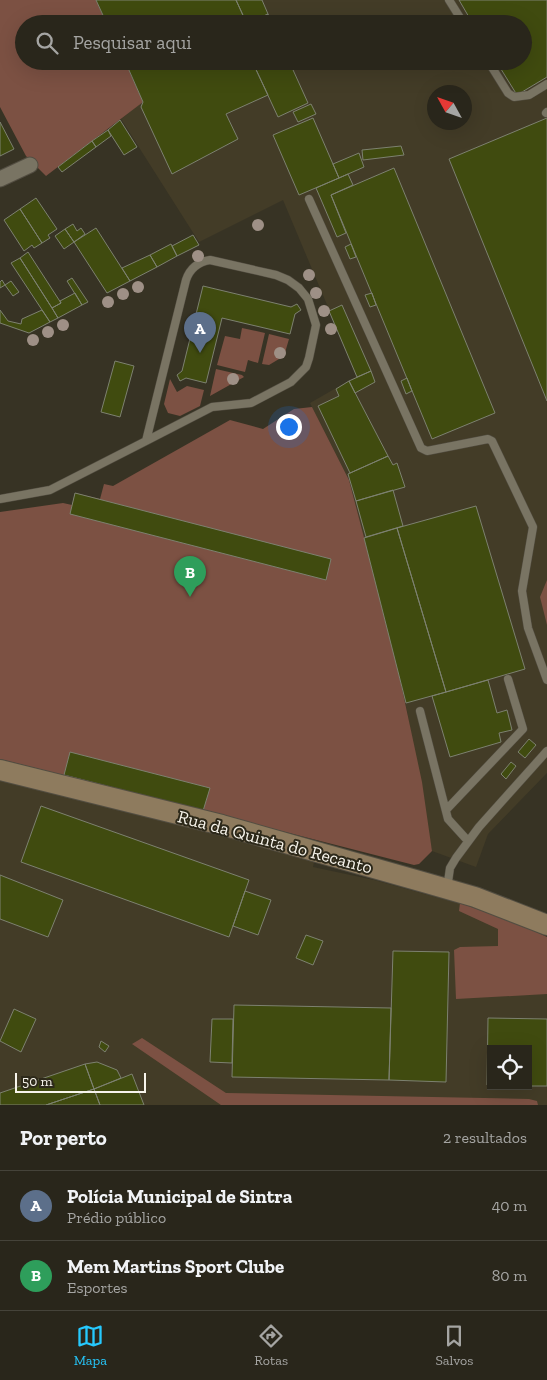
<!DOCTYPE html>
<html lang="pt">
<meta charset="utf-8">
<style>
:root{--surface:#29261b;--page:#312e24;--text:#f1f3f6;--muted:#a5a5a3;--line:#45433a;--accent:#26c9fe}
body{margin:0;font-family:"Zilla Slab",serif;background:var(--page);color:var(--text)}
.controls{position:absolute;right:15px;bottom:15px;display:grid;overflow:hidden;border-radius:0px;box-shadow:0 5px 20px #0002}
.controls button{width:45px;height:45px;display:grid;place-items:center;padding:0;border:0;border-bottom:1px solid var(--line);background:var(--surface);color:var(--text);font:25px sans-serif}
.compass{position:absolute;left:427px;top:85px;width:45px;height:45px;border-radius:50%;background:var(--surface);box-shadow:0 5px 20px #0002;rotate:310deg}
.scale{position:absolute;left:15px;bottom:12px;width:131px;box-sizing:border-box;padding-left:5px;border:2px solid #f7f4eb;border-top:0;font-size:14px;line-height:18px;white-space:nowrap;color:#f7f4eb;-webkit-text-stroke:4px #2d291a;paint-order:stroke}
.you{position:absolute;left:288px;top:426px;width:18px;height:18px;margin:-12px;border:4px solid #fff;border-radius:50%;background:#1a73e8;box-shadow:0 0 0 8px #1a73e833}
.badge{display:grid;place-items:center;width:32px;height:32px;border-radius:50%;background:var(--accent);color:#fff;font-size:16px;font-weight:700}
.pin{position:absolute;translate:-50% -41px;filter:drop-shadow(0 1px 2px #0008)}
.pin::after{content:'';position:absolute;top:26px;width:18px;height:15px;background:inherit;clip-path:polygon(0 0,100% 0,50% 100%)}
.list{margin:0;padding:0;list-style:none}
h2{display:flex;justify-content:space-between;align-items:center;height:65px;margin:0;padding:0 20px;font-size:21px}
h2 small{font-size:16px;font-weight:400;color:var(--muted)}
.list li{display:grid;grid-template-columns:32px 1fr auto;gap:15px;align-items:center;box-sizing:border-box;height:70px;padding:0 20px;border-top:1px solid var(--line)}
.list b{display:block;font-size:19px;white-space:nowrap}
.list p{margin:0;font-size:16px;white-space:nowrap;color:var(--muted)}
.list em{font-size:16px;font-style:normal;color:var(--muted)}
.icon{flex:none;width:28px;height:28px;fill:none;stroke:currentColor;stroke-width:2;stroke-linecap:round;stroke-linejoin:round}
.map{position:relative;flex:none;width:547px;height:1105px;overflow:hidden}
.search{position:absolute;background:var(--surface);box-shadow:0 5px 20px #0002;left:15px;right:15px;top:15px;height:55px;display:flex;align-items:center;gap:12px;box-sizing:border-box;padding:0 18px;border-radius:28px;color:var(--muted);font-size:19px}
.sheet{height:205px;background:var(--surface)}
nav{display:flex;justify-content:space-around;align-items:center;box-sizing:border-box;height:70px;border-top:1px solid var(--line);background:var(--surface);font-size:14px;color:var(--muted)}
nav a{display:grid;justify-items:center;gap:2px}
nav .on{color:var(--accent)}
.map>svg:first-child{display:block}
</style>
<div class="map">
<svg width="547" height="1105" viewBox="0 0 547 1105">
<rect width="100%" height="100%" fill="#373324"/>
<!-- built -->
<path fill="#433c27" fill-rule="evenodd" d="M96,0H547V773L488,834L476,867L432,851L407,711L349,480L310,403L357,376L283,200L199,242L121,119L143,101L125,61H523V24H107ZM434,92H464V122H434Z
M0,759L318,841L313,867L374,880L472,907L547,937V1105H0ZM491,1049H528V1086H491Z"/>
<!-- green -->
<path fill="#7c5143" d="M0,0H96L107,24H24V61H125L143,102L46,176L26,156L0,107Z
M242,328L265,333L258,363L248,360L245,372L217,365L225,336L240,339Z
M269,334L289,339L284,356L269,365L262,364Z
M216,369L242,375L244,377L210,396Z
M170,379L177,392L187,386L204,390L200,406L180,416L168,413L164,404Z
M312,407L349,480L395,656L422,782L432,851L419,864L414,865L0,759V512L63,503L72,505L75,493L100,499L104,484L113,486L230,420L263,429L294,409Z
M547,580V625L540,597Z
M460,903L521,925L547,937V994L456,999L454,950L460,947L498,946V929L459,911Z
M142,1038L226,1093L529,1099L537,1101L538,1105H221L132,1044Z"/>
<!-- building -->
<path fill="#404b0f" stroke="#7d8170" d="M96,0H236L247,24H107Z
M236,0H262L268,14L247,24Z
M459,0H547V77L517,95L496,61H523V24H473Z
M268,14L273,24H248Z
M125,61H252L268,95L226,114L238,139L172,174L141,107L143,102Z
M252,61H289L308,103L278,117Z
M311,104L316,114L298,122L293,112Z
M313,118L339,178L299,195L273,135Z
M547,118V401L449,159Z
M120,120L137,147L124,155L108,130Z
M0,122L14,149L0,156Z
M108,130L111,136L96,147L92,141Z
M92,141L96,147L62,172L58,167Z
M401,146L404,155L363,160L362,150Z
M359,153L364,167L339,178L333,164Z
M394,168L495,413L432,439L331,195Z
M348,174L353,185L331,195L346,233L337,237L316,188Z
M36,198L57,229L48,235L50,238L42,243L20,209Z
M20,209L42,243L34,248L32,245L24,251L4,220Z
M73,224L77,231L81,228L85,234L74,242L65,229Z
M96,228L130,281L107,293L74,242Z
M65,229L74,242L64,249L55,236Z
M193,235L199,245L177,256L172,246Z
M171,244L177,256L157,267L150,255Z
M351,244L356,257L350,259L345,247Z
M28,252L61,303L52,308L20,258Z
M150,255L157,267L130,281L122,268Z
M20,258L52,308L58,318L50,322L11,263Z
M72,278L88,302L82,305L67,281Z
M2,280L5,285L0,288V282Z
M11,281L19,292L13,296L5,285Z
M203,286L291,307L297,304L301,310L295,314L290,334L222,318L206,383L186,378L180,381L177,375L182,371Z
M75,293L82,305L58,318L52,308L61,303L60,301Z
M372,293L376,305L370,307L365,295Z
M342,305L371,371L357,377L329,311Z
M0,310L8,321L21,324L22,319L42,310L50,322L29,333L0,323Z
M115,361L134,366L120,417L101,412Z
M371,371L375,382L355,393L349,381Z
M407,378L412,391L406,394L401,381Z
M349,381L388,456L350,473L318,406L339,396L336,389Z
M388,456L393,465L397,463L405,487L356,501L348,474Z
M393,490L403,526L366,537L356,501Z
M75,493L331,559L326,580L70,514Z
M476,506L525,669L446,692L397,528Z
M397,528L446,692L406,703L364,538Z
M488,680L497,713L507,710L512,730L499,733L501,742L450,757L432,696Z
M529,739L536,745L525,758L518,752Z
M70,752L210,788L203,811L64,775Z
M511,762L516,766L506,779L501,774Z
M41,806L249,880L229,937L21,862Z
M0,875L63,900L48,937L0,919Z
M245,891L271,900L258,935L233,926Z
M306,935L323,941L313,965L296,958Z
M393,951L449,952L446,1082L389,1080Z
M234,1005L391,1008L389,1080L232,1077Z
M14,1009L36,1019L21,1052L0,1041Z
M488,1018L547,1019V1086H528V1049H491V1085H487Z
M212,1019H233L232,1063L210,1062Z
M101,1041L109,1046L105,1052L99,1047Z
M97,1062L117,1070L121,1078L94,1089L85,1064Z
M85,1064L94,1089L46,1105H0V1093Z
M132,1074L144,1105H100L94,1089Z
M94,1089L100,1105H46Z"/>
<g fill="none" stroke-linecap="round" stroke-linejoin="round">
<!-- lane casing -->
<g stroke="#534e42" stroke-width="9">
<path id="lane" d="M449,0L464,24
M488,61L508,93L514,97L529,95L547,84
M546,113L547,112
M309,199L421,448L427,451L488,439L492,441L533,527L522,591L528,628L547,680
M210,260L276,275L288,280L299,288L308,299L316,325L309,358L306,367L291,382L251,403L212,407L146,441L186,280C190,268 198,262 210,260Z
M0,499L50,490L146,441
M420,711L448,819L468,841
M446,810L523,729L508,679
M447,889L450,868L456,858L479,827L547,751"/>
</g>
<!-- street casing -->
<g stroke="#534e42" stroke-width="17">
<path id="street" d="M0,179L30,165"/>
</g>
<!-- secondary casing -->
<g stroke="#534e42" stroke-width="22">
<path id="secondary" d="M0,770L222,825L423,882L475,897L547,925"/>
</g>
<!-- lane -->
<use href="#lane" stroke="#797463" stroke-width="8"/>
<!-- street -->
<use href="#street" stroke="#797463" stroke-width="15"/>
<!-- secondary -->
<use href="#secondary" stroke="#8e7b5e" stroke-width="20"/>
</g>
<!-- trees -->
<g fill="#9e9086">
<circle cx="258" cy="225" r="6"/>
<circle cx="198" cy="256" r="6"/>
<circle cx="309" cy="275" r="6"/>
<circle cx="138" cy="287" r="6"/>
<circle cx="316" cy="293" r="6"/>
<circle cx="123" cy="294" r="6"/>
<circle cx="108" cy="302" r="6"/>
<circle cx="324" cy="311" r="6"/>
<circle cx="63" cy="325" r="6"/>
<circle cx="331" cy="329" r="6"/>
<circle cx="48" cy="332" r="6"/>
<circle cx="33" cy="340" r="6"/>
<circle cx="280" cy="353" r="6"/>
<circle cx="233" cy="379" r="6"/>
</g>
<g text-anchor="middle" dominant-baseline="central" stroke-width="4" stroke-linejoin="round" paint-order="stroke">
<!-- street labels -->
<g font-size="18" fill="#f7f4eb" stroke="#2d291a">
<text transform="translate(275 842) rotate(15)">Rua da Quinta do Recanto</text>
</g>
</g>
</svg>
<div class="controls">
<button><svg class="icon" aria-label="locate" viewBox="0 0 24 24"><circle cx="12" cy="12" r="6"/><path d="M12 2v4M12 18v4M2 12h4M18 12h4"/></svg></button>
</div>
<svg class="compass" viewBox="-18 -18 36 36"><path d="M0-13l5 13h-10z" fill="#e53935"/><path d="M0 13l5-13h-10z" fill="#a5a5a3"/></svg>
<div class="scale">50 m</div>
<div class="you"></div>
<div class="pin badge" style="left:200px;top:353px;background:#5c6f8a">A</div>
<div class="pin badge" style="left:190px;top:597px;background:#2e9e5b">B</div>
<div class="search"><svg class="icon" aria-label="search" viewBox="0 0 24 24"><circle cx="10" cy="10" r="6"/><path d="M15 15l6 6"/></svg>Pesquisar aqui</div>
</div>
<section class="sheet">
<h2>Por perto<small>2 resultados</small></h2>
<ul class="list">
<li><span class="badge" style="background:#5c6f8a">A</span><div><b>Polícia Municipal de Sintra</b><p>Prédio público</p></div><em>40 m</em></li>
<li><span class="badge" style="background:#2e9e5b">B</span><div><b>Mem Martins Sport Clube</b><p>Esportes</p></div><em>80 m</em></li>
</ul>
</section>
<nav>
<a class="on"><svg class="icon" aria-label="map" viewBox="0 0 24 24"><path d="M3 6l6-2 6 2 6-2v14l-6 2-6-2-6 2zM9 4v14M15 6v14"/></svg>Mapa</a>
<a><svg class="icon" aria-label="directions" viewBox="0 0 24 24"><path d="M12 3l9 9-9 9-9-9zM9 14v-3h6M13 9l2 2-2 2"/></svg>Rotas</a>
<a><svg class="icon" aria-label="saved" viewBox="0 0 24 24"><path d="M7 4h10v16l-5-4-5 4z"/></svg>Salvos</a>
</nav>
